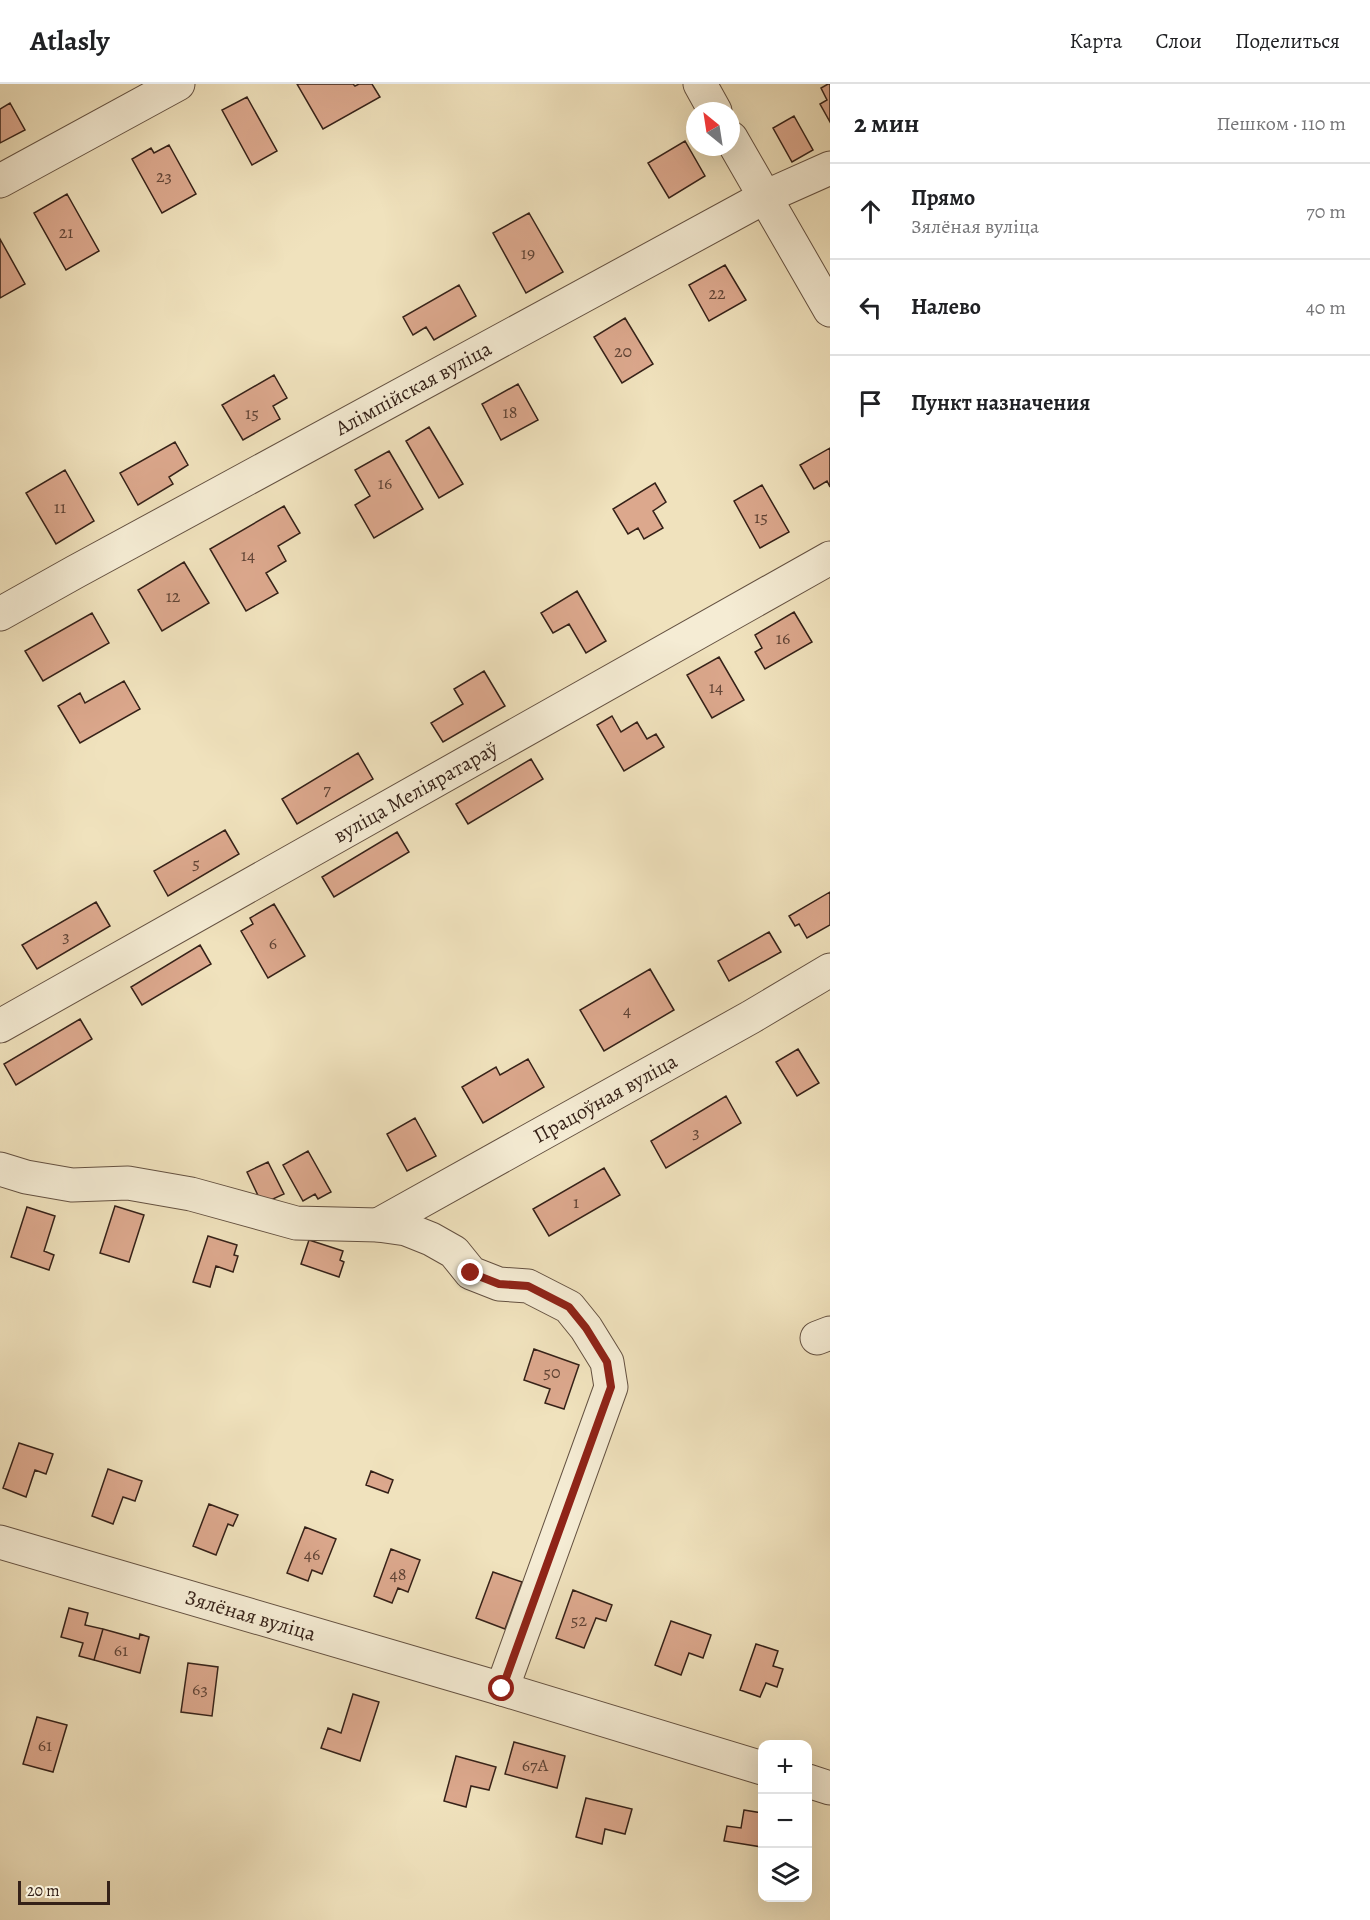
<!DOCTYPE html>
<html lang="ru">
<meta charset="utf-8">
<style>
:root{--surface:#fff;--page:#f6f6f6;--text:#202124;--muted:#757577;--line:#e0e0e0}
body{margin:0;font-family:Alegreya,serif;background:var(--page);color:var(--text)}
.controls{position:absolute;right:18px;bottom:18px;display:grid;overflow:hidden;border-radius:12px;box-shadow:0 6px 24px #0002}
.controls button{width:54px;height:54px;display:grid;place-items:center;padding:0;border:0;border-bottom:2px solid var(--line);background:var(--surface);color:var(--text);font:30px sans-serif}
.compass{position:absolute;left:686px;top:18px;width:54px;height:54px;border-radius:50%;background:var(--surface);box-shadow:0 6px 24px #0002;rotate:330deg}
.scale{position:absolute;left:18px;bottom:15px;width:92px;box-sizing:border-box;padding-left:6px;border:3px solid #352118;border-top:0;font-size:16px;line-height:21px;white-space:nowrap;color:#352118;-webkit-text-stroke:4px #f5ecd4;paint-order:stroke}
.stop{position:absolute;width:18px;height:18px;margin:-14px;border:4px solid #8f2418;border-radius:50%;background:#fff}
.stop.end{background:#8f2418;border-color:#fff;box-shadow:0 2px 6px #0008}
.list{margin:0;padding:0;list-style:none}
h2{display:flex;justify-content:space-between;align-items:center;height:78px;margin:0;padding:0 24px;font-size:26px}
h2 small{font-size:20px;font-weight:400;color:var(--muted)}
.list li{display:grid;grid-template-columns:39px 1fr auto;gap:18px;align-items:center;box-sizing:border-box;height:96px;padding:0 24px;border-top:2px solid var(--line)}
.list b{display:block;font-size:22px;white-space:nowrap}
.list p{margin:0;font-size:20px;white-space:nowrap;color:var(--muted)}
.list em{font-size:20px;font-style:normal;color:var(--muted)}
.icon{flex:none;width:33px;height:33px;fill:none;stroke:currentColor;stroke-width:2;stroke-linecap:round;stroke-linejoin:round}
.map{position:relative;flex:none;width:830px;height:1836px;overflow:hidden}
header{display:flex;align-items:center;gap:36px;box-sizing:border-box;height:84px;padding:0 30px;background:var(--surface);border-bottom:2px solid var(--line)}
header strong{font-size:28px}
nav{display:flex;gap:33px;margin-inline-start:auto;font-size:21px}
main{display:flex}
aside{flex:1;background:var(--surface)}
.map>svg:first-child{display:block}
</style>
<header>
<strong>Atlasly</strong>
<nav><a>Карта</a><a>Слои</a><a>Поделиться</a></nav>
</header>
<main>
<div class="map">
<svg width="830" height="1836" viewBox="0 0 830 1836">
<rect width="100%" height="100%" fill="#f0e2bd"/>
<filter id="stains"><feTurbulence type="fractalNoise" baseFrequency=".00333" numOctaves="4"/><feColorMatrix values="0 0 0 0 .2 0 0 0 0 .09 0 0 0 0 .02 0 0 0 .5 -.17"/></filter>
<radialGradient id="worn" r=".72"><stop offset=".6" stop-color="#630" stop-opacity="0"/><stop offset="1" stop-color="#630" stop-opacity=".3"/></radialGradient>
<!-- building -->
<path fill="#dca88d" stroke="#352118" stroke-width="1.5" d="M297,0H353L355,2L359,0H372L380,13L323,45Z
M828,0H830V38L820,20L827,16L821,4Z
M247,13L277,67L252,81L222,26Z
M10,19L25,46L0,59V25Z
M794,32L813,66L792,78L773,44Z
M685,57L705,92L669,114L648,79Z
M169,61L196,110L162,129L132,75L151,64L154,69Z
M67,110L99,167L66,186L34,129Z
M529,129L563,188L526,209L493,149Z
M0,155L25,200L0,214Z
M725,181L746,216L709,237L689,201Z
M459,201L476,232L434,256L426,243L413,251L403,233Z
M625,234L653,280L622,299L594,253Z
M274,291L287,314L273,322L280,335L243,356L222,321Z
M518,300L538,336L501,356L482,320Z
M429,343L463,400L439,414L406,357Z
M175,358L188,381L169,393L173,400L138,421L120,389Z
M830,364V403L827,397L814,405L800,381Z
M389,367L423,425L374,454L355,421L370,412L355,386Z
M65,386L94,437L56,460L26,409Z
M655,399L666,418L653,427L663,444L644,455L638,444L628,450L613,425Z
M762,401L789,448L760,464L734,417Z
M284,422L300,449L278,462L286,477L266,489L278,509L246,527L210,465Z
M184,478L209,519L162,547L138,506Z
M577,507L606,557L586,569L569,540L553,549L541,529Z
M794,528L812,558L765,585L755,568L762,564L755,551Z
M92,529L109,559L43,597L25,567Z
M719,573L744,616L712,634L687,591Z
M484,587L505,622L443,658L431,639L463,620L454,605Z
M124,597L140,625L80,659L58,622L80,609L85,619Z
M612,632L621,648L637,638L647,655L656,650L664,663L624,687L597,641Z
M358,669L373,695L297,740L282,715Z
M531,675L543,695L468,740L456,720Z
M225,746L239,770L168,812L154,787Z
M397,748L409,768L334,813L322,793Z
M830,808V841L807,854L799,840L795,842L789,832Z
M96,818L110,842L37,885L22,861Z
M274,820L305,872L268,894L241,847L253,840L250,834Z
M769,848L781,868L729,897L718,877Z
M200,861L211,880L142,921L131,903Z
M650,885L674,926L604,967L580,926Z
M80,935L92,955L16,1001L4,980Z
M798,965L819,999L797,1012L776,978Z
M528,975L544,1003L483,1039L462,1003L496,983L500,991Z
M726,1012L741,1039L666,1084L651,1057Z
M415,1034L436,1072L407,1087L387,1050Z
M308,1067L331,1108L318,1115L315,1110L303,1117L283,1081Z
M268,1078L284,1110L262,1120L247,1088Z
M604,1084L620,1111L549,1152L533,1125Z
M115,1122L144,1131L129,1178L100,1169Z
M27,1123L55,1132L44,1167L54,1171L49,1186L11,1173Z
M208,1152L237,1161L234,1171L238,1172L233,1188L216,1182L210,1203L193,1198Z
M309,1156L343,1167L340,1176L344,1178L339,1193L301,1180Z
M534,1265L579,1281L564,1325L545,1319L550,1305L524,1296Z
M19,1359L53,1370L46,1390L35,1386L26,1413L3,1404Z
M108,1385L142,1397L135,1417L123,1413L113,1440L92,1432Z
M371,1387L393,1396L388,1409L366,1401Z
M209,1420L238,1431L233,1442L228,1440L216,1471L193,1462Z
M305,1443L336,1455L322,1490L312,1486L308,1497L287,1489Z
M391,1465L420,1476L408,1508L398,1504L392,1519L374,1512Z
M493,1488L522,1498L505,1545L476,1534Z
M573,1506L612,1521L606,1537L596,1534L584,1564L556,1554Z
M69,1524L88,1529L85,1541L103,1545L94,1576L79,1572L83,1559L61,1553Z
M671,1537L711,1551L703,1574L689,1569L681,1591L655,1581Z
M103,1545L139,1555L140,1550L149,1553L140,1589L94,1576Z
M756,1560L778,1567L773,1582L783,1585L777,1603L766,1599L760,1613L740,1606Z
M188,1579L218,1583L212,1632L181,1628Z
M353,1610L379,1618L360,1677L321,1664L328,1644L341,1649Z
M37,1633L67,1641L53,1688L23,1680Z
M514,1658L565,1672L557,1704L505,1690Z
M456,1672L496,1683L489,1706L471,1702L466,1723L444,1717Z
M586,1714L632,1725L625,1750L605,1745L602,1760L576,1753Z
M744,1726L762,1729V1763L724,1757L727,1742L741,1744Z"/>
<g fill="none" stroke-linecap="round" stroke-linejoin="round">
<!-- minor casing -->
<g stroke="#645141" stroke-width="35">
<g id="minor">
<path d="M700,0L715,27"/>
<path d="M731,54L830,226"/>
<path d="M0,97L178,0"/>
<path id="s1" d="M0,530L75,488L765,113L830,84"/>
<path id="s2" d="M0,942L830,474"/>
<path d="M0,1085L26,1093L72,1101L128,1099L191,1110L296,1139L378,1141L406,1145L431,1155L454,1168L471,1189L499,1200L528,1202L569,1223L586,1244L607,1278L611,1303L502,1605"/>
<path id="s3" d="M378,1141L751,933L830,886"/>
<path d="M817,1254L830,1249"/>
<path id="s4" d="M0,1458L502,1605L762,1684"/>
<path d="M808,1697L830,1704"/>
</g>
</g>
<!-- minor -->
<use href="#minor" stroke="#f5ecd4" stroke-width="33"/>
</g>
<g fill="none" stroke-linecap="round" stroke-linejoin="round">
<!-- route -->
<path stroke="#8f2418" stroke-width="8" d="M471,1189L499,1200L528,1202L569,1223L586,1244L607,1278L611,1303L502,1605"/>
</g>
<g text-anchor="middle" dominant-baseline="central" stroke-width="4.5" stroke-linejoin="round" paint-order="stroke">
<!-- number labels -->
<g font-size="18" fill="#5f4335">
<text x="164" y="92">23</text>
<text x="66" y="148">21</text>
<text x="528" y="169">19</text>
<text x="717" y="209">22</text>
<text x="623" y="267">20</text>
<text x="510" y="328">18</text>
<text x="252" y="329">15</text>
<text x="385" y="399">16</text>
<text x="60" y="423">11</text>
<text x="761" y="433">15</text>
<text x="248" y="471">14</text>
<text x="173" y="512">12</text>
<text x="783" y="554">16</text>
<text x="716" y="603">14</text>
<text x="327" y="705">7</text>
<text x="196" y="779">5</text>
<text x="66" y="852">3</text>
<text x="273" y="859">6</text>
<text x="627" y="926">4</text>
<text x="696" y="1048">3</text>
<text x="576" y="1118">1</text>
<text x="552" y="1288">50</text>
<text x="312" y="1470">46</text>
<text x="398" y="1490">48</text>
<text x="579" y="1536">52</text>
<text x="121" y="1566">61</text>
<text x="200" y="1605">63</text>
<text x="45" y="1661">61</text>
<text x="535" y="1681">67А</text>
</g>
<!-- street labels -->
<g font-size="21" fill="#352118" stroke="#f5ecd4">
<text stroke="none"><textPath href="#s1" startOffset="471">Алімпійская вуліца</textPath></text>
<text stroke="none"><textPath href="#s2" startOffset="477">вуліца Меліяратараў</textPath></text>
<text stroke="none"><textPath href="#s3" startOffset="260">Працоўная вуліца</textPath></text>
<text stroke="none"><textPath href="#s4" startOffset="261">Зялёная вуліца</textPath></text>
</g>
</g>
<rect width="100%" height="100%" filter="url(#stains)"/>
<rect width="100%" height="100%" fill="url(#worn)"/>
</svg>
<div class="controls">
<button>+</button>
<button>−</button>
<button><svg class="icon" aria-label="layers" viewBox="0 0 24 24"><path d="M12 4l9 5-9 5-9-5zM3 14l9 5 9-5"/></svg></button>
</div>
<svg class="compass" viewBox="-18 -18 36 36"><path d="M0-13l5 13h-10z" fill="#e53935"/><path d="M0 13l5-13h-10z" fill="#757577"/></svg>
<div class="scale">20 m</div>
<div class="stop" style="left:502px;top:1605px"></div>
<div class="stop end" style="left:471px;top:1189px"></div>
</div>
<aside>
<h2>2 мин<small>Пешком · 110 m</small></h2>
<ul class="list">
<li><svg class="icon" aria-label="ahead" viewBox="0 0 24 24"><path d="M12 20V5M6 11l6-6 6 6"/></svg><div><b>Прямо</b><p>Зялёная вуліца</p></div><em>70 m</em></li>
<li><svg class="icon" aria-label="left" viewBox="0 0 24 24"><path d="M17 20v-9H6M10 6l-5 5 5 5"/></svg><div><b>Налево</b></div><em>40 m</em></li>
<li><svg class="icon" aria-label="arrive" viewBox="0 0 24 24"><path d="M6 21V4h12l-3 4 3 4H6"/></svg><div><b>Пункт назначения</b></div></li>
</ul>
</aside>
</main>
